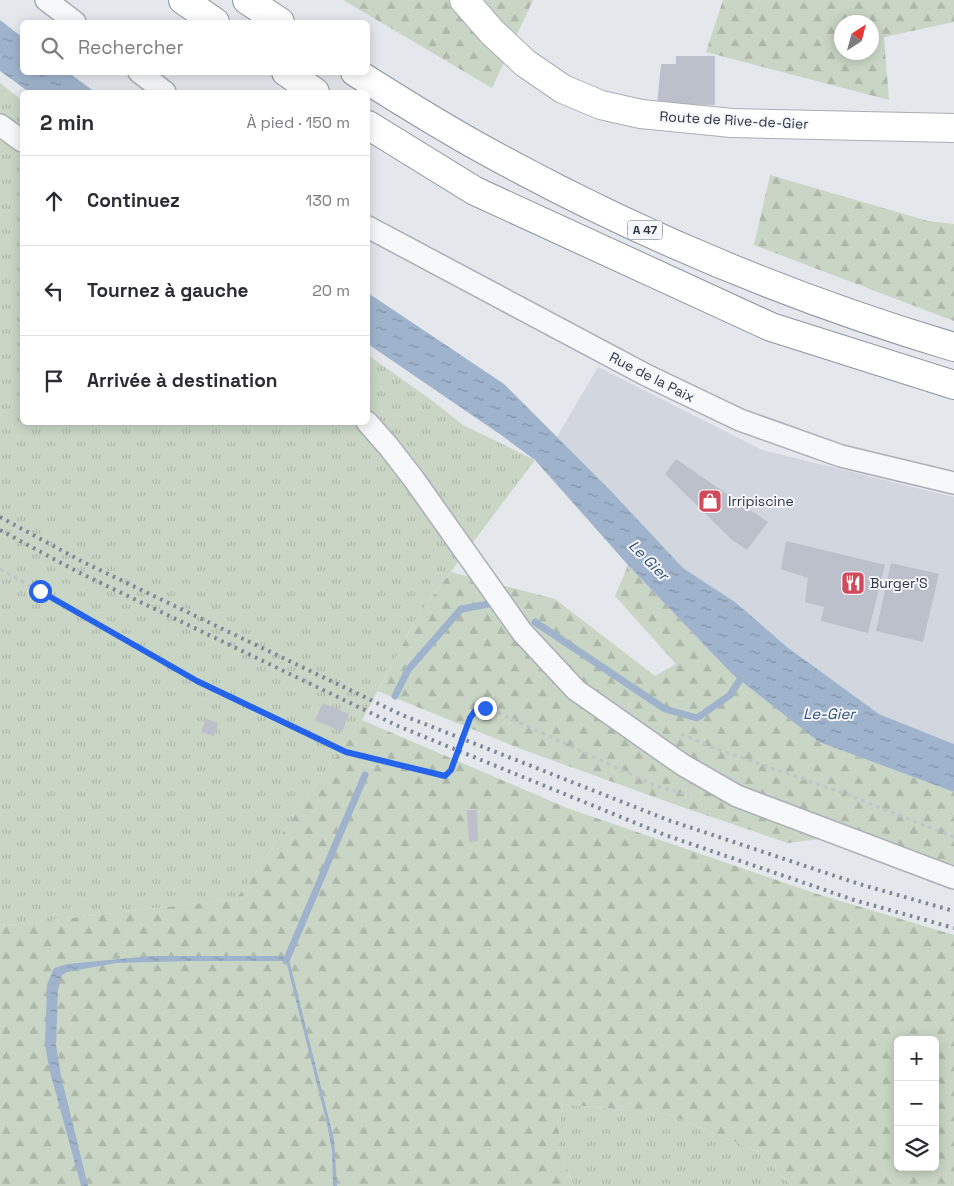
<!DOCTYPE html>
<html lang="fr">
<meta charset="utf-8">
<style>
:root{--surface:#fff;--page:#f2f2f3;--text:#2b2b33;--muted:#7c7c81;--line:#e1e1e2}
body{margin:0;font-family:"Space Grotesk",sans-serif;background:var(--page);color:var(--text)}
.controls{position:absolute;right:15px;bottom:15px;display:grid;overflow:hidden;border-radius:8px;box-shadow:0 2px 12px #0003}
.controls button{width:45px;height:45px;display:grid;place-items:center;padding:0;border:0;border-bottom:1px solid var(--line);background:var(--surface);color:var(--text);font:25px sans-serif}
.compass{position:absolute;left:834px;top:15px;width:45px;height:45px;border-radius:50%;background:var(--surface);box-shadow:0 2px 12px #0003;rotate:36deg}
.stop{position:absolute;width:15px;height:15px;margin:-11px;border:4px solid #2563eb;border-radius:50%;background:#fff}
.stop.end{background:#2563eb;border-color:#fff;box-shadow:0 1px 5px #0008}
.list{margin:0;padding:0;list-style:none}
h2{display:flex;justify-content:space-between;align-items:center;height:65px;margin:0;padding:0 20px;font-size:21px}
h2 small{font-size:16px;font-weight:400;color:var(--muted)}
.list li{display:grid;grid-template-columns:32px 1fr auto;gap:15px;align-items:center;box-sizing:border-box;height:90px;padding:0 20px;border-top:1px solid var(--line)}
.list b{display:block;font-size:19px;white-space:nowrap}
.list em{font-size:16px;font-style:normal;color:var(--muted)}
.icon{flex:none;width:28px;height:28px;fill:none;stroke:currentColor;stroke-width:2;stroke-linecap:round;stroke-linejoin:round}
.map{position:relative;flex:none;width:954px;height:1186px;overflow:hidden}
.search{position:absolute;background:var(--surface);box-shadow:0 2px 12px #0003;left:20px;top:20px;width:350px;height:55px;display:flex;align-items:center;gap:12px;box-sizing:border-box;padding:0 18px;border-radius:8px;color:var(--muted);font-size:19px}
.panel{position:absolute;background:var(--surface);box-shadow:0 2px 12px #0003;left:20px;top:90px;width:350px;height:335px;border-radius:8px}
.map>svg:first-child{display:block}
</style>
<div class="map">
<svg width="954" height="1186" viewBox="0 0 954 1186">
<defs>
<pattern id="grass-tufts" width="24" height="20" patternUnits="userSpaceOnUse" patternTransform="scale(1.25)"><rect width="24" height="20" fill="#c9d6c5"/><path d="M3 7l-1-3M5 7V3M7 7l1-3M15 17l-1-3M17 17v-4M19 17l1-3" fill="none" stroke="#adb8ab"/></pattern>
<pattern id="forest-firs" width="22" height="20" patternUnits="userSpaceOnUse" patternTransform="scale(1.25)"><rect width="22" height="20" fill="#c9d6c5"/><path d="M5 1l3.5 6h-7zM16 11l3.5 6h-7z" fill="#adb8ab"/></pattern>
<pattern id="water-ripples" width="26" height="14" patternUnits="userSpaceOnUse" patternTransform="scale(1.25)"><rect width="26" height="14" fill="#9fb4cc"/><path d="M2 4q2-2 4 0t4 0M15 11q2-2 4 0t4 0" fill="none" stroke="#8293a7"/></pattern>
</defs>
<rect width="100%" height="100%" fill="#e4e7ec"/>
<!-- built -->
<path fill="#d2d6de" d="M598,367L762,450L954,497V744L879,714L787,647L735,602L683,568L611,491L557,437Z"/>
<!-- grass -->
<path fill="url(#grass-tufts)" d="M0,83L22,100V422H368V355L434,402L463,425L535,460L419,614L362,720L236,899L0,926Z
M562,1104L668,1114L757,1151L792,1186H574L558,1146Z"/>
<!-- forest -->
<path fill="url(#forest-firs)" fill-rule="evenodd" d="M343,0H533L492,88Z
M723,0H954V22L884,37L889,100L706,52ZM872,22V52H842V22Z
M770,175L928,221L954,224V321L754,245Z
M628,565L732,674L819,742L954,792V868L866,833L788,843L685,808L521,749L378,691L419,614L451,572L555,599L655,676L676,664L615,596Z
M362,720L567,808L814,893L954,935V1186H792L757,1151L668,1114L562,1104L558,1146L574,1186H0V926L236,899ZM898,1040H935V1167H898Z"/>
<!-- water -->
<path fill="url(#water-ripples)" d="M0,20L22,37V72L69,73L95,92H29L0,71Z
M368,293L504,384L611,491L683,568L735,602L787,647L879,714L954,744V792L819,742L732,674L628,565L535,460L501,435L368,344Z
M151,956H288L334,1139L337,1186H333L332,1151L327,1124L286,961H192L116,963L67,972L61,976L58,991L56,1045L61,1076L88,1186H81L49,1068L45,1045L47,985L54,968L67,964Z"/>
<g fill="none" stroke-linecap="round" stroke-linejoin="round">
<!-- stream -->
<path stroke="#9fb4cc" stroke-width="7" d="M535,622L665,709L697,718L730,695L745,672
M395,696L408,670L461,609L489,604
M286,961L365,775"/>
</g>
<!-- building -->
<path fill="#bbc0ca" d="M676,56H715V105L657,104L661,64H676Z
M676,459L768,522L747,550L732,540L665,474Z
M786,541L885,565L868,633L821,621L824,607L805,602L808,578L781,569Z
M891,563L939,574L923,642L876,631Z
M323,703L349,714L342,732L315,720Z
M206,719L218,723L214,736L201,732Z
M467,810H477L478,841L469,842Z"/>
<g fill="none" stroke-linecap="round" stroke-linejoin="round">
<!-- street casing -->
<g stroke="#a9aeb7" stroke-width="24">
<path id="street" d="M46,0L75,22
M139,72L165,92
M0,125L22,141
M368,227L646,375L740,420L841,456L954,483
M367,422L389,447L413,478L522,632L576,690L683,765L737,796L954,878"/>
</g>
<!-- secondary casing -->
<g stroke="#a9aeb7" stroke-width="30">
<path id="secondary" d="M464,0L492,32L525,63L563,89L601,105L641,114L732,123L954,128"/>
</g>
<!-- highway casing -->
<g stroke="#8b94a3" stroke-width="30">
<path id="highway" d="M183,0L215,22
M247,0L280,22
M286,72L315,92
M355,72C399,100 442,127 488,152C635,233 793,299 954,347
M368,125L475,191L771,327L954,385"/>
</g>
<!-- path -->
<path stroke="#c2c5cb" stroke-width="3" stroke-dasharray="4 4" stroke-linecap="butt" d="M0,569L197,681L346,752L445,776
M475,711L485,708L499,713L658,787L689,795
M681,734L714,748L843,793L954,837"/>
<!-- street -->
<use href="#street" stroke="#f7f8fa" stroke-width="21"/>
<!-- secondary -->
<use href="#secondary" stroke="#fff" stroke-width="28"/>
<!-- highway -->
<use href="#highway" stroke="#fff" stroke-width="28"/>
<!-- rail -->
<path stroke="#7d8696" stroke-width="4" stroke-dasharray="2.5 5" stroke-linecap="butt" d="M0,517L83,562L402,715L668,820L859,884L954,911
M0,530L78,572L398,726L665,835L854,900L954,928"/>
<!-- path-bridge -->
<path stroke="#c2c5cb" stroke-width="3" stroke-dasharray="4 4" stroke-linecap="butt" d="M445,776L451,770L470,718L475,711"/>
</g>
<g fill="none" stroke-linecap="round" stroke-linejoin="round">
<!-- route -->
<path stroke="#2563eb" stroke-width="6" d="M40,591L197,681L346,752L445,776L451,770L470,718L475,711L485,708"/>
</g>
<!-- icons -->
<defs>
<g id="shop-square" transform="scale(1.25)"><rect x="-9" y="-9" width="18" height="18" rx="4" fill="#d1495b" stroke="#f4f6f9"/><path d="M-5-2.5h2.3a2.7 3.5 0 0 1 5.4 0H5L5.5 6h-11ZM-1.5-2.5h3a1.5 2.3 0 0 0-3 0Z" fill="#fff"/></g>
<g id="restaurant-square" transform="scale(1.25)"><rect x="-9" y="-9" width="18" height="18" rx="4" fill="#d1495b" stroke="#f4f6f9"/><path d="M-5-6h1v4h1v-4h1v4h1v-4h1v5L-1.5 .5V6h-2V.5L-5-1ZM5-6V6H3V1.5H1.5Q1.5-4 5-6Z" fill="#fff"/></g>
</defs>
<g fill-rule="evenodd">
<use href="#shop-square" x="710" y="501"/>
<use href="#restaurant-square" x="853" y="583"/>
</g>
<g text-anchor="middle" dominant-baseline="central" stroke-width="4" stroke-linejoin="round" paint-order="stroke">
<!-- shield labels -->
<rect fill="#f4f6f9" stroke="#676e7b" stroke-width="1" x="627.5" y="220.5" width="35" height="19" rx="4"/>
<g font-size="12" font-weight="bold" fill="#2b3445">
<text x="645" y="230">A 47</text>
</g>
<!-- street labels -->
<g font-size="14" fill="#2b3445" stroke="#f4f6f9">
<text transform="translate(734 120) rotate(3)">Route de Rive-de-Gier</text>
<text transform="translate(652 377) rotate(27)">Rue de la Paix</text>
</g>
<!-- poi labels -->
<g font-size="14" fill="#2b3445" stroke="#f4f6f9" text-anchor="start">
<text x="728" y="501">Irripiscine</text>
<text x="870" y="583">Burger'S</text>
</g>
<!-- water labels -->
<g font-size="15" font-style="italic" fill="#34527a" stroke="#f4f6f9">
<text transform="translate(649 560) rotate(45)">Le Gier</text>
<text x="829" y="713">Le-Gier</text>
</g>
</g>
</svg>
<div class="controls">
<button>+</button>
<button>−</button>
<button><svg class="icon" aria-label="layers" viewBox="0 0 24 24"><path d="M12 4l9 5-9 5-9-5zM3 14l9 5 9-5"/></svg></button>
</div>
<svg class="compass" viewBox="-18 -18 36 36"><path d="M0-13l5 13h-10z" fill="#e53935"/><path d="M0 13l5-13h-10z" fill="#7c7c81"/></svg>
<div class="stop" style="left:40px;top:591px"></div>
<div class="stop end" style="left:485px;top:708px"></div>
<div class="search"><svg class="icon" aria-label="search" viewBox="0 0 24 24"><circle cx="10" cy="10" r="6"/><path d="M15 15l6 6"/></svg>Rechercher</div>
<section class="panel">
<h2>2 min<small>À pied · 150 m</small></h2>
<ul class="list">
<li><svg class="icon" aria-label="ahead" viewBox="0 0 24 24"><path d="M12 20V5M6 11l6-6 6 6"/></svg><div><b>Continuez</b></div><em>130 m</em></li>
<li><svg class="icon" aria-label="left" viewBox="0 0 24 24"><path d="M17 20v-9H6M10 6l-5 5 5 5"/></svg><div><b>Tournez à gauche</b></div><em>20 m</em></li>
<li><svg class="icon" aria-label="arrive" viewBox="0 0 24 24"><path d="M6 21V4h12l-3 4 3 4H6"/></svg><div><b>Arrivée à destination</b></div></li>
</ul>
</section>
</div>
